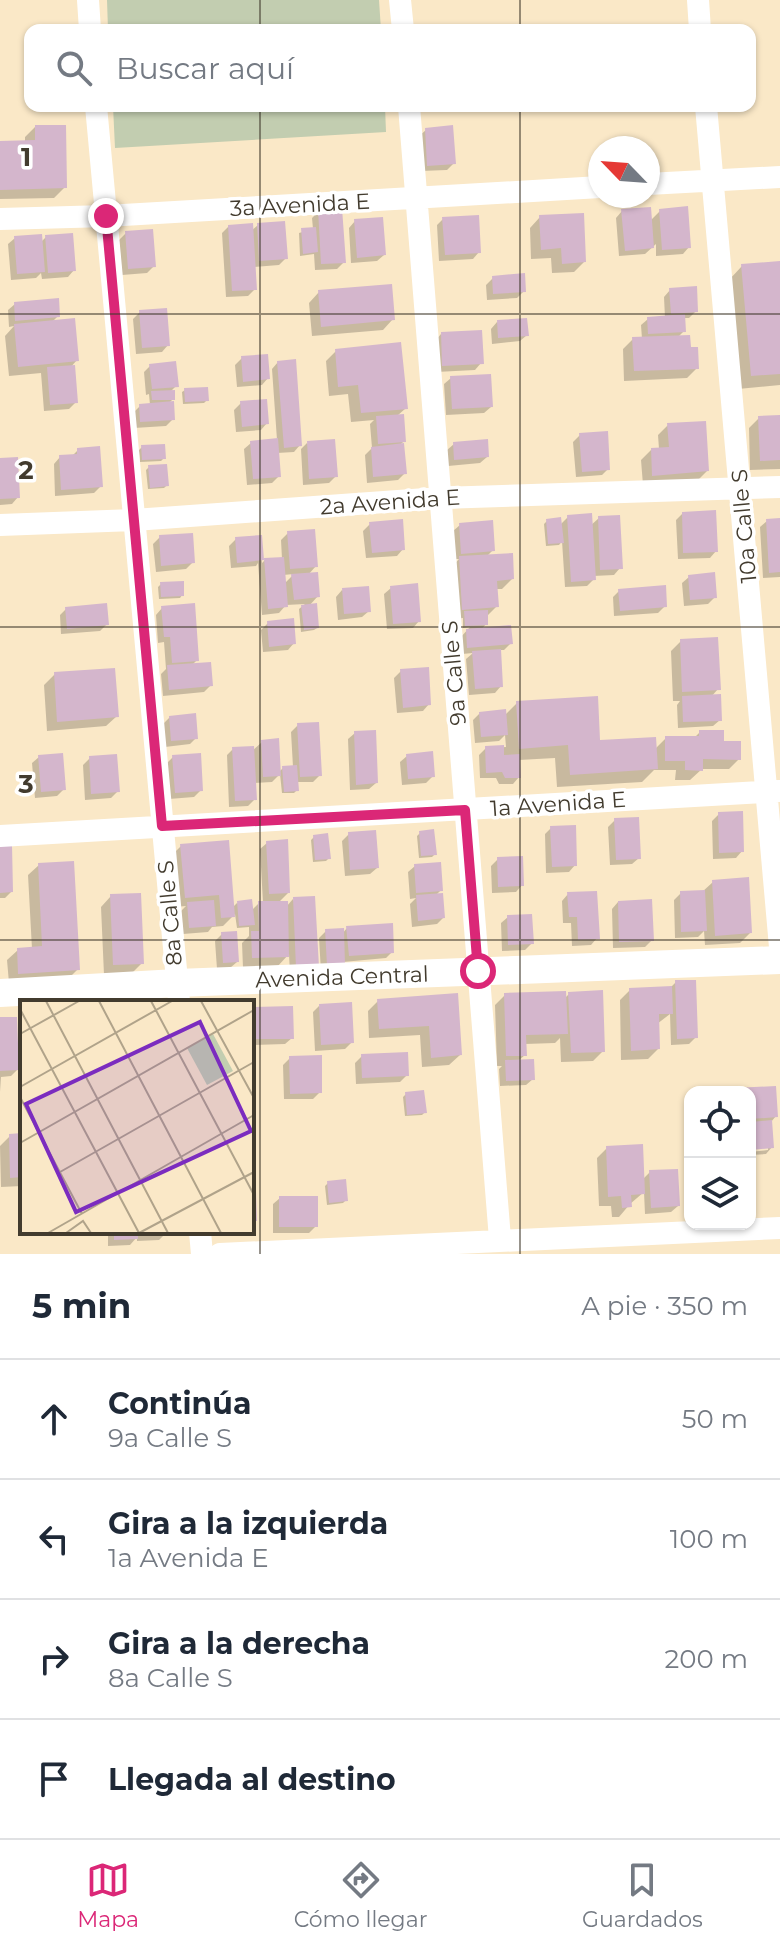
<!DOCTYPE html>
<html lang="es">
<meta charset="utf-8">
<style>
:root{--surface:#fff;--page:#f6f6f7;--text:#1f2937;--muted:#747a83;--line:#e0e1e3;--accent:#db2777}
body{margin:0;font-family:Montserrat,sans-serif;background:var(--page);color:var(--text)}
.controls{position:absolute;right:24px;bottom:24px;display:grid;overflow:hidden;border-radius:16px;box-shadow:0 2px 6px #0004}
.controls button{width:72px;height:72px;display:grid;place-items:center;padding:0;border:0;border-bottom:2px solid var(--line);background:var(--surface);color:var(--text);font:40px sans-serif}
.compass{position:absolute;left:588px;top:136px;width:72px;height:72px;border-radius:50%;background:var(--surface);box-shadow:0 2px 6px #0004;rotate:295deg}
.stop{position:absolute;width:24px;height:24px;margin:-18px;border:6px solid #db2777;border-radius:50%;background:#fff}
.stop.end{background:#db2777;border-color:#fff;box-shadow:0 2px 8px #0008}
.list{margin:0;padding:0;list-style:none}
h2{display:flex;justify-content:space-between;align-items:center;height:104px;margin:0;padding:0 32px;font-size:34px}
h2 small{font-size:26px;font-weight:400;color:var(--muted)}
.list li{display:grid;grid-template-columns:52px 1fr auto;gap:24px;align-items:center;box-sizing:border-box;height:120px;padding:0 32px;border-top:2px solid var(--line)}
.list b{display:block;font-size:30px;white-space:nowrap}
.list p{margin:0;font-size:26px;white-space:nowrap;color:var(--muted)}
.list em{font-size:26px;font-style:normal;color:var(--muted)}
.icon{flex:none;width:44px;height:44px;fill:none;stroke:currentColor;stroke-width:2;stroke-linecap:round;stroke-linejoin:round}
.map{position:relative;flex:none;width:780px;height:1254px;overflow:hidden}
.search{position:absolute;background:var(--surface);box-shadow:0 2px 6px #0004;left:24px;right:24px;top:24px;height:88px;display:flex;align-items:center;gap:20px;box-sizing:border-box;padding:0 28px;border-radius:16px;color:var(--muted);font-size:30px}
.sheet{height:584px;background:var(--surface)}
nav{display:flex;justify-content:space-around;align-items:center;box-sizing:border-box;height:112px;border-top:2px solid var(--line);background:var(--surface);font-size:22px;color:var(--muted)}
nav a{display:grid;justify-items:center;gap:4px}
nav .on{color:var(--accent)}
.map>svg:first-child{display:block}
</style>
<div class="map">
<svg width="780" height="1254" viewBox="0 0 780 1254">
<rect width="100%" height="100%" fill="#fae8c7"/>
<!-- green -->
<path fill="#c2cdb0" d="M107,0H379L381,30H108Z
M113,106H385L386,132L115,148Z"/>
<!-- shadow -->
<path fill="#0003" fill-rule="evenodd" d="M35,127L65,187L54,198L0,199V143L25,142V137Z
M426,130L454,163L447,170L421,171L419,136Z
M319,211L344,262L337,269L315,270L314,254L300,256L299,233L313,229L312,218Z
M622,211L650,221L660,211L689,247L683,254L656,256V244L645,254L619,256L616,218Z
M540,217L584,262L574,272L552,273L551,258L531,259L530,228Z
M443,219L479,252L473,259L439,261L437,225Z
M355,221L384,255L377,261L351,263L349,228Z
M258,225L286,258L279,265L254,267L255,289L248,296L226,297L222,233L229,226L251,231Z
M126,233L154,266L147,273L122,275L119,240Z
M46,237L74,270L68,277L42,279L41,273L36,278L11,280L8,244L15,238L41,242Z
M780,263V385L738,389L729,280L742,266Z
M493,278L524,291L517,298L487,300L486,285Z
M670,290L696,311L689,318H683L684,331L678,337L689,349L697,368L687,378L624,381L623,349L633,339H642L641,325L648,319L665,318L664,297Z
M319,292L393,319L383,330L312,336L309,303Z
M15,304L58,316L52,322L77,360L70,368L76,402L69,409L44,411L41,373L9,376L5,336L14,326L9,327L8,310Z
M140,312L168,345L162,352L136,354L133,319Z
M497,322L527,335L520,341L492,344L491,329Z
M441,334L481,363L475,370L436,372L435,341Z
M336,351L406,408L397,416L404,441L399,446L405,473L398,480L367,483L365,455L372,448L370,424L374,420L351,422L348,394L329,396L326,361Z
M242,358L268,378L262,385L237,387L235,365Z
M278,362L300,445L294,452L277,453L279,476L272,483L247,485L244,449L251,443L277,440L272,369Z
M150,366L176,386L170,392L173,399L168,404L173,419L166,426L134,428V412L140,406L150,405L149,394L146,395L144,372Z
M451,378L491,407L484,413L446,415L444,384Z
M185,390L207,400L204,403L183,404L182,392Z
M241,403L267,423L261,430L236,432L234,410Z
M780,417V469L750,470L749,428L759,418Z
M668,425L707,471L697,481L643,485L641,460L651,450L659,449L658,435Z
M580,435L608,469L602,475L576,477L573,442Z
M307,443L336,476L329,483L303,485L301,449Z
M454,444L487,457L480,463L448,466L447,450Z
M142,447L164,458L161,461L140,462L139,450Z
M78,450L101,486L94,493L55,496L54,464L60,457H71Z
M0,460L18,497L12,504L0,505Z
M149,467L167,485L164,488L148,489L146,470Z
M683,513L716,551L710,558L678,559L676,520Z
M568,517L590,526L599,518L620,568L614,575L593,576L594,579L587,586L565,587L562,541L559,545L546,546L544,524L547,521L560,525Z
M780,520V577L763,578L760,527L767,521Z
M370,524L403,549L397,556L366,558L363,531Z
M460,525L493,550L486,557L512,579L502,589H495L496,607L486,617V624L481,630L511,643L504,650H499L501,686L495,693L469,695L466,659L473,653L462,654L460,638L470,627L463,628V618L453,619L450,569L459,559H455L453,531Z
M288,533L316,566L308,575L318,596L309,606L317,628L314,630L301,632L299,609L305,604L286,605L279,613L262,615L258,563L256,566L231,568L229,546L236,539L261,537L262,563L265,560L282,559L281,540ZM294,574L284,584L283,575Z
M160,537L193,562L186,569L156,572L153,544Z
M689,577L715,597L708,604L684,606L682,583Z
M161,584L182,595L180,598L159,599L158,587Z
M391,588L419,621L413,628L387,629L384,594Z
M342,590L369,611L362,617L338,620L336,597Z
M619,591L665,606L658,613L614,616L613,597Z
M162,608L197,660L192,665L211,685L204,692L163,696L161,674L166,669L164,642L158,643L156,615Z
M66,609L107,624L100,631L61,634L60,615Z
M268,623L294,643L288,650L263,652L261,630Z
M681,641L718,689L711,697L720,720L713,726L678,728L677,705L680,701H673L671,651Z
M401,671L429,704L423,711L397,713L394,678Z
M55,674L117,716L106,726L47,731L44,685Z
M517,703L598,742L655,749L666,738H694L700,732L722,743L739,759L729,769H702L690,780H675L676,770H654L642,782L557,787L555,758L519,760V777L513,784H499L496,778H480L479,755L486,748L506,747L505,735L499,741L475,743L473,720L480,713L504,716Z
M170,717L196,738L190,744L165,747L163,724Z
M298,725L320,775L313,782H297V790L294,793H282L280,774L272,782L254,783L255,799L248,806L229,807L227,755L233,749L252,751L262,742L279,772L283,768L293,767L291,732Z
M355,733L376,783L369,789L350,790L348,739Z
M407,756L433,776L426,783L402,785L400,762Z
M39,757L64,789L57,796L35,798L32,763Z
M173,757L201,790L194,797L169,799L166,764Z
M90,758L118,791L111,798L85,800L83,765Z
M719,814L742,851L736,858L713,859L712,821Z
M615,820L639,858L632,864L610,865L608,827Z
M551,828L575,865L569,872L546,873L545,834Z
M420,833L435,854L432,857L419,858L417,836Z
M349,834L377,868L370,874L345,876L342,841Z
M314,837L329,858L326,861L313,862L311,840Z
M267,843L288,893L278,903L286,907L293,899L317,966L290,974L289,954L277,967L243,968L242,943L249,936V927L237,928L235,914L223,926L212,927L208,932L183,934L181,911L186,906L175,907L171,856L181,846L233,907L237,903L251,911L259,903H263L260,849Z
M0,847L11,892L5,898H0Z
M498,859L522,885L516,892L492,893L491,866Z
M39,865L78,969L68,979L9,983L7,960L18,950L32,949L28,875Z
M415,866L441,890L435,896L443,918L437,924L412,927L410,904L416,898L410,899L408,872Z
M713,882L750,933L740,943L705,945L704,931L698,937L675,938L674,900L681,893L702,892Z
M568,894L597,938L591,945L572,946L571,923H563L562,901Z
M111,896L142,963L132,973L104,975L101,907Z
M618,902L652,940L645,947L613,948L612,909Z
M508,917L532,943L525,950L502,951L501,923Z
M347,928L392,952L386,958L343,962L321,972L319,938L326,931L342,934Z
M222,934L237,962L230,968L217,969L215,941Z
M676,982L696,1037L689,1044L671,1045L670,1014L657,1024L658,1049L648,1059L621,1060L620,1000L630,990L670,988Z
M569,994L603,1051L593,1061L561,1062L560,1038L555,1043L525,1044V1055L518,1061L533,1079L526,1085L500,1086L499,1069L502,1066H497L495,1005L505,995L565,998Z
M456,995L460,1055L449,1065L422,1067L420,1035L369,1038L368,1011L378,1001Z
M319,1006L352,1042L345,1049L315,1051L313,1012Z
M252,1009L292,1038L285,1044L252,1045Z
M0,1019L16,1046H20V1022L22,1020V1070L21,1066L11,1076L1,1077L0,1092Z
M362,1056L407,1075L400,1082L356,1084L355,1063Z
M290,1058L320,1092L313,1099H284L283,1065Z
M775,1088L776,1116L771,1122L772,1147L766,1154L750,1155V1152L768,1150V1146L750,1148V1092H734Z
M406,1094L425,1112L422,1115L405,1116L403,1097Z
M22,1135V1186L1,1187L0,1146L10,1136Z
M607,1148L643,1179L650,1172L678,1206L671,1212L645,1214L644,1192L630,1204L619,1217H612L611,1206H599L597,1158Z
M328,1183L346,1200L343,1203L327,1205L325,1186Z
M280,1198L316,1226L309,1233H273V1204Z
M108,1232H165V1234L159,1240L137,1241V1237L130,1245L108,1246Z"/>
<!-- building -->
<path fill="#d4b6cc" d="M35,125H66L67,188L0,190V141L35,140Z
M453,125L456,164L427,166L425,128Z
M688,206L691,248L662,250L659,209Z
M651,207L654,248L625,251L621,209Z
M342,208L346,263L321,264L318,209Z
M584,213L586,262L562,264L561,248L541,250L539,215Z
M479,215L481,253L445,255L442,217Z
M383,217L386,255L357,258L354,219Z
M285,221L288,259L259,261L257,223Z
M253,223L257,290L232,291L228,225Z
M316,227L318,252L303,254L301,228Z
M153,229L156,267L128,269L125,231Z
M73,233L76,271L48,273L45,235Z
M42,234L45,272L17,274L14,236Z
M780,261V374L751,376L741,264Z
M525,273L526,292L493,294L492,276Z
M392,284L395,320L321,327L318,290Z
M697,286L698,312L671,314L669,288Z
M59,298L60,317L15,321L14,302Z
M167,308L170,346L142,348L139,310Z
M685,314L686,332L648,334L647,317Z
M75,318L79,361L18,367L14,324Z
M527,318L529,336L498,338L497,320Z
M482,330L484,364L442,366L441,332Z
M690,335L691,347H698L699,369L634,371L632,337Z
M401,342L408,409L361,413L358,385L338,387L335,349Z
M268,354L270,379L243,382L241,356Z
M296,359L302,446L284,448L277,361Z
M176,361L179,387L152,389L149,364Z
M75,365L78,403L50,405L47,367Z
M491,374L493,407L452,409L450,376Z
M208,387L209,401L185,402L184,388Z
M175,390V400H152L151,391Z
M267,399L269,424L242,427L240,401Z
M174,401L175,420L140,422L139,404Z
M404,414L406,442L378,444L376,416Z
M780,415V460L760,461L758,416Z
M706,421L709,471L652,476L651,448L669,447L667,423Z
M608,431L610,470L582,472L579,433Z
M278,438L281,477L253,479L250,441Z
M335,439L338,477L309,479L307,441Z
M488,439L489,457L454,460L453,442Z
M404,443L407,474L373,477L371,447Z
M165,444L166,459L142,460L141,445Z
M100,446L103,487L61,490L59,455L77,454V448Z
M18,457L20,498L0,499V458Z
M167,464L169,486L150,488L148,465Z
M716,510L718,552L683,553L682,512Z
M592,513L596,580L571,582L567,515Z
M620,515L623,569L600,570L598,516Z
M561,517L564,543L548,544L546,519Z
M780,518V572L769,573L766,519Z
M403,519L405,550L372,553L369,522Z
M493,520L495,551L461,554L459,523Z
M315,529L318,567L290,569L287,531Z
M193,533L195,563L161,566L159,535Z
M262,535L264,560L237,563L235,537Z
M513,553L514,579L497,581L499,607L462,610L459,556Z
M284,557L288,607L268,609L264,558Z
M318,572L320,597L294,600L291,574Z
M715,572L717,598L690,600L688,575Z
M184,581V596L161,597L160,582Z
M418,583L421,622L393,624L390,586Z
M666,585L667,607L620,611L618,589Z
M369,586L371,612L344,614L342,588Z
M107,603L109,625L67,629L65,607Z
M195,603L199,661L172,663L170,637H164L161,606Z
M317,603L319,628L304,630L301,605Z
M488,610V625L465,626L464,611Z
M294,618L296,644L269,647L267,621Z
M511,625L513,644L467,648L466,629Z
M718,637L721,690L682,692L680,639Z
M501,649L503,687L475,689L472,651Z
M211,662L213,686L169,690L167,665Z
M429,667L431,705L403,708L400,669Z
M115,668L119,717L57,722L54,672Z
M721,694L722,721L683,722L682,696Z
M598,696L600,740L656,737L658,769L570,775L568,745L519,749L516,701Z
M506,709L508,735L481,737L479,712Z
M196,713L198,739L171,741L169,716Z
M319,722L322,776L300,777L297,723Z
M376,730L378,783L356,785L354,731Z
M699,730H724V741H741V760L703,759V771L685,770V761H665V736H699Z
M279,738L281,776L263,777L261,740Z
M504,745V755L520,754L521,778H505L502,772L486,773L485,746Z
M254,746L257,800L235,801L232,747Z
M433,751L435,777L408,779L406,754Z
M63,753L66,790L41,792L38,755Z
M201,753L203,791L175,793L172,755Z
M117,754L120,792L91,794L89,756Z
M297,765L299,791L284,792L282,766Z
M743,811L744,852L719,853L718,812Z
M639,817L641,859L616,860L614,818Z
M576,825L577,866L552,867L550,826Z
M434,829L437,855L421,856L419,831Z
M376,830L379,868L350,870L348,832Z
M328,833L331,859L315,860L313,835Z
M288,839L290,893L269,894L266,841Z
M229,840L235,917L221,918L219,895L185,898L180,844Z
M0,845H12L13,892L0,893Z
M523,856L524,886L498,887L497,857Z
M74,861L80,970L18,974L17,948L42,946L38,863Z
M441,862L443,891L416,893L414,864Z
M749,877L752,933L715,936L712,880Z
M705,890L707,931L681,932L680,891Z
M597,891L600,939L578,940L577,917H569L567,892Z
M141,893L144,964L113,965L110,894Z
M443,893L445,918L418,921L416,895Z
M315,896L319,967L296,968L293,897Z
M252,899L255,925L239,926L237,901Z
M652,899L654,941L619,942L618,901Z
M214,900L216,926L189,928L187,902Z
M258,901H288L289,957L252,958L251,931H259Z
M532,914L534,944L508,945L507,915Z
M393,923L394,953L349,956L346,926Z
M344,928L345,965L327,966L325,929Z
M237,931L239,962L223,963L221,932Z
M675,980H696L698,1038L677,1039Z
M672,986L673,1014H659L660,1049L631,1051L629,988Z
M603,990L605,1052L571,1053L568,992Z
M566,991L568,1034L526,1035L527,1056H506L504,993Z
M458,993L462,1055L431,1058L429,1026L379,1029L377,999Z
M352,1002L354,1043L321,1045L319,1004Z
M293,1006L294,1039H252V1007Z
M0,1017H17L19,1070L0,1071Z
M408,1052L409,1076L362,1078L361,1054Z
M322,1055V1093L290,1094L289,1056Z
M534,1059L535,1080L506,1081L505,1060Z
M776,1086L778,1117L750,1119V1092H734V1088Z
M424,1090L427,1113L407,1115L405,1092Z
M772,1120L774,1148L750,1150V1122Z
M22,1133V1177L10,1178L9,1134Z
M643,1144L645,1194L631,1195L632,1207L622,1208L621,1196L608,1197L606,1146Z
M252,1146H255L256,1171H252Z
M678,1169L680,1206L651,1208L649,1170Z
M346,1179L348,1201L329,1203L327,1181Z
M256,1191L257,1221H252V1192Z
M279,1196H318V1227H279Z
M114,1232H138V1239L114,1240Z
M143,1232H170V1234L143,1236Z"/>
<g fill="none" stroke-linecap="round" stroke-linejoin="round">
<!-- minor -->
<path stroke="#fff" stroke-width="22" d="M88,0L90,30
M400,0L403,30
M698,0L700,30
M96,106L179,1002
M409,106L500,1239
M706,106L780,947
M648,184L780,177
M0,219L106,216L600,187
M0,525L134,520L440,498L780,487
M0,836L779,791
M200,1232L202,1254
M220,1254L780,1228"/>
<!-- tertiary -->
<path stroke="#fff" stroke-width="28" d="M0,993L177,983L780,960"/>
</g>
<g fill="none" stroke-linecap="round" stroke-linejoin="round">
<!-- route -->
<path stroke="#db2777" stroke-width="10" d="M106,216L162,826L465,810L478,971"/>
</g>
<!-- grid -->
<path fill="none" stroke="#423b2e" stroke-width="2" stroke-opacity="0.55" d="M260,0V30M520,0V30M260,106V1254M520,106V1254M0,314H780M0,627H780M0,940H780"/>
<g text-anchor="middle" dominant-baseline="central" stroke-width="7" stroke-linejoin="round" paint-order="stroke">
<!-- street labels -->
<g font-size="22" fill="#423b2e" stroke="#fff">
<text transform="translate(300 205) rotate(-3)">3a Avenida E</text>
<text transform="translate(390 502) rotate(-4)">2a Avenida E</text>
<text transform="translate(744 526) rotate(-95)">10a Calle S</text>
<text transform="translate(454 673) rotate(-95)">9a Calle S</text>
<text transform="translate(558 804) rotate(-4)">1a Avenida E</text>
<text transform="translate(170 913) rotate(-95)">8a Calle S</text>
<text transform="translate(342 977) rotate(-2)">Avenida Central</text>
</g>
</g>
<!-- overview -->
<g transform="translate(20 1000)">
<rect width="234" height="234" fill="#fae8c7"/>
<path d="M193,34L213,71L187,85L167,48Z" fill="#c2cdb0"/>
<path fill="none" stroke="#b0a38a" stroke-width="2" d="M26,1L148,233M79,1L201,233M131,1L234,195M181,1L234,98M0,9L119,233M0,34L59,1M0,87L152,1M0,97L62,214M0,143L234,10M40,172L234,62M28,233L234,115M46,233L63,221L71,233M119,233L234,172"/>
<path fill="#7b2cbf" fill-opacity="0.15" stroke="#7b2cbf" stroke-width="4" d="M180,22L231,131L56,212L6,104Z"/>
<rect width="234" height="234" fill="none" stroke="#423b2e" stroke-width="4"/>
</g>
<g font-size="26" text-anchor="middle" font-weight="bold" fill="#423b2e" stroke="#fff" stroke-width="7" stroke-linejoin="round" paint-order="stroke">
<text x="26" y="166">1</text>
<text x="26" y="479">2</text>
<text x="26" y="793">3</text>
</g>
</svg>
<div class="controls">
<button><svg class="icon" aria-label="locate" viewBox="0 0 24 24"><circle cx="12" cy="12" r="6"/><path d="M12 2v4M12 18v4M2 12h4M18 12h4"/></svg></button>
<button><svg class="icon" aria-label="layers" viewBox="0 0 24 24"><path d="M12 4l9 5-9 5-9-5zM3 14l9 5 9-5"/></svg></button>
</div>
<svg class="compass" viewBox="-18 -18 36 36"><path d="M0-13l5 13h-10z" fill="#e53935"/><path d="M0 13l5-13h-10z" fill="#747a83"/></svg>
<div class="stop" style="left:478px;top:971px"></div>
<div class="stop end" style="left:106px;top:216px"></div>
<div class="search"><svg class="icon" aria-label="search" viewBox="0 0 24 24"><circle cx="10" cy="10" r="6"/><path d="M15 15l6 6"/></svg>Buscar aquí</div>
</div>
<section class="sheet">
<h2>5 min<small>A pie · 350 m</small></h2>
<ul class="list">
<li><svg class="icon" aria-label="ahead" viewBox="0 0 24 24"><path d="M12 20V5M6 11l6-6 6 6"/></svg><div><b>Continúa</b><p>9a Calle S</p></div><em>50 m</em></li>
<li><svg class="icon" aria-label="left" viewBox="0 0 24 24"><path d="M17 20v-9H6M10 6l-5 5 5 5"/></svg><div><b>Gira a la izquierda</b><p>1a Avenida E</p></div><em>100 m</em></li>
<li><svg class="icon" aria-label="right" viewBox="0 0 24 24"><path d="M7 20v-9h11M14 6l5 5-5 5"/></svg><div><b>Gira a la derecha</b><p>8a Calle S</p></div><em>200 m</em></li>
<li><svg class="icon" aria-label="arrive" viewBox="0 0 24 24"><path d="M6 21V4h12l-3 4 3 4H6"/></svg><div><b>Llegada al destino</b></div></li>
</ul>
</section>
<nav>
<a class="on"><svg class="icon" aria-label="map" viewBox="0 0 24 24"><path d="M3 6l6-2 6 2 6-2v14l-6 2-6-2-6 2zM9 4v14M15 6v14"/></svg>Mapa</a>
<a><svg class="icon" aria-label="directions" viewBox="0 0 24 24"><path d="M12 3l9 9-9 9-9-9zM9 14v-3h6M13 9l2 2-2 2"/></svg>Cómo llegar</a>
<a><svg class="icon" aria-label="saved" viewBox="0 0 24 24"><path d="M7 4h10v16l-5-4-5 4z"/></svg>Guardados</a>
</nav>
